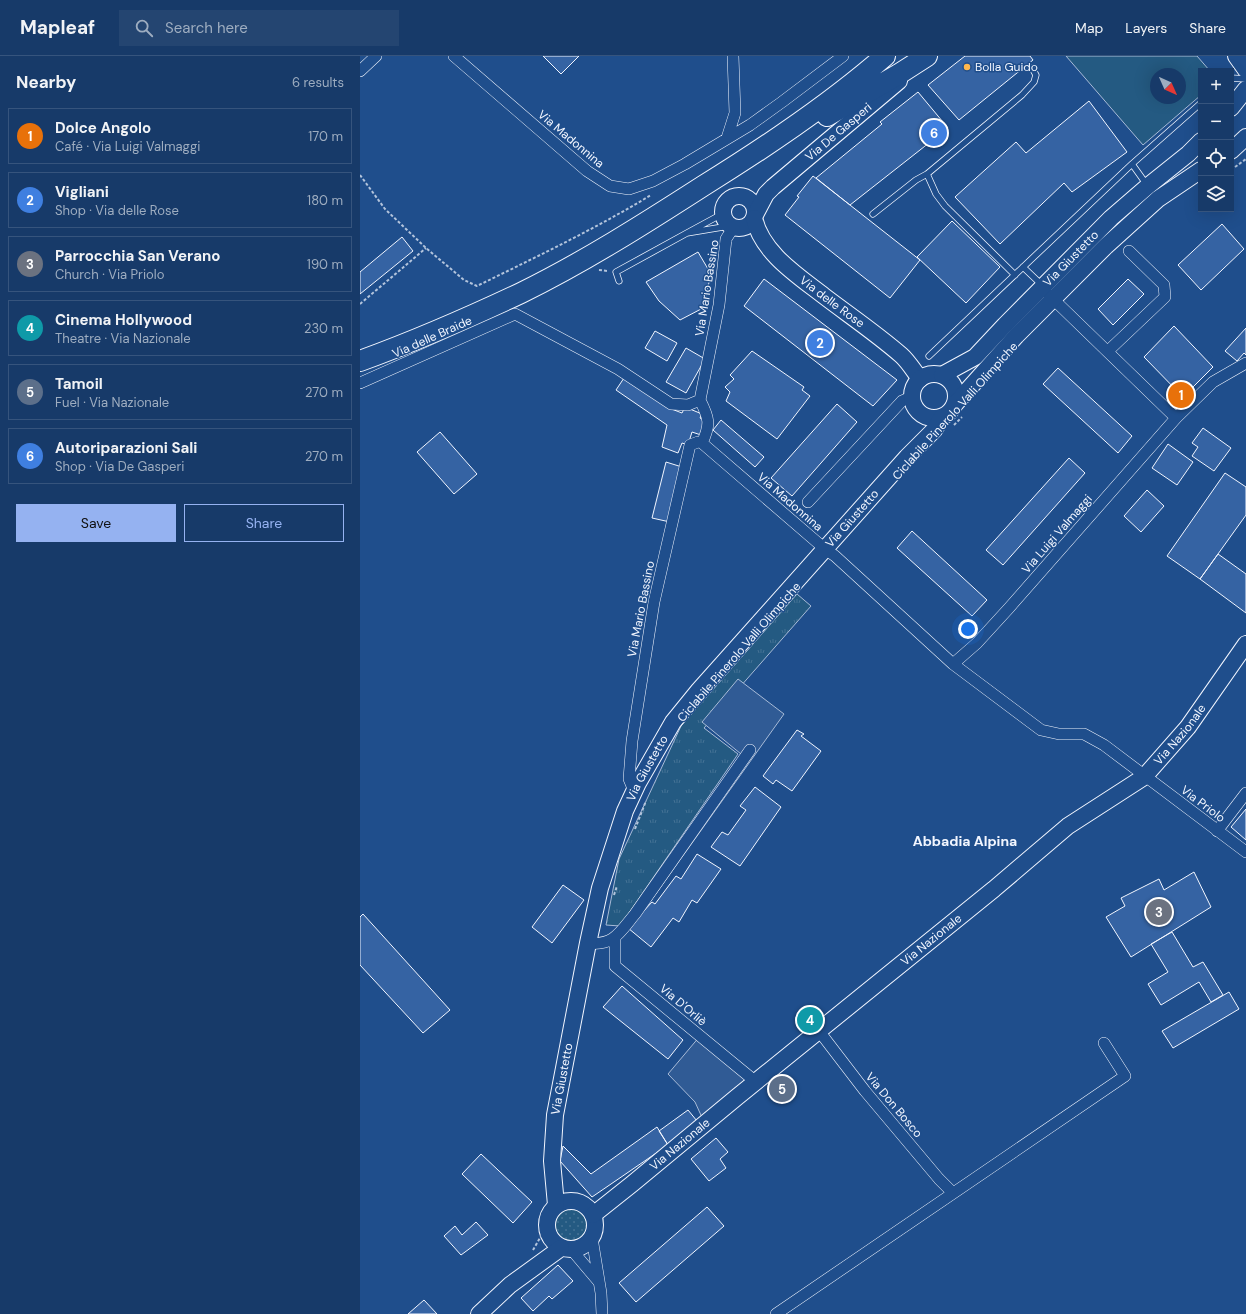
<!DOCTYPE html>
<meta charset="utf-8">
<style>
:root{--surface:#173a69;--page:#244571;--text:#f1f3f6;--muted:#9eadc0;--line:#36547d;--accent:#95b2f1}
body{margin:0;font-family:"DM Sans",sans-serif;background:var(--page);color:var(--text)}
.controls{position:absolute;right:12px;top:12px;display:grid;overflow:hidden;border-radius:0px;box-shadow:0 4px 16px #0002}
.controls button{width:36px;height:36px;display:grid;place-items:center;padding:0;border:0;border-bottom:1px solid var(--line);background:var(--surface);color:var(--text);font:20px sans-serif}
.compass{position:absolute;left:790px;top:12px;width:36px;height:36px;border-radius:50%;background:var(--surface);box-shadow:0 4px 16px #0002;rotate:135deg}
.you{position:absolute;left:608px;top:573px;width:14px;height:14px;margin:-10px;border:3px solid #fff;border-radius:50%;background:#1a73e8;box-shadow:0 0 0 6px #1a73e833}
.badge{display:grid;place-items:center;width:26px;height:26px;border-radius:50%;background:var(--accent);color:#fff;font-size:13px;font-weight:700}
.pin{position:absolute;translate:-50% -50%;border:2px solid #fff;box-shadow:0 1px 4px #0006}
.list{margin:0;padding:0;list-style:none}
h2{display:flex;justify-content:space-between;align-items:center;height:52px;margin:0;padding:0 16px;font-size:17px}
h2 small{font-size:13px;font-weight:400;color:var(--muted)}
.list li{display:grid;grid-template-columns:26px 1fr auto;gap:12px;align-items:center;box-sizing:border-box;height:56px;margin:0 8px 8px;padding:0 8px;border:1px solid var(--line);border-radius:0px}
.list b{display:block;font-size:15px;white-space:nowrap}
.list p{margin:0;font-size:13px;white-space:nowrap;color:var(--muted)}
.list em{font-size:13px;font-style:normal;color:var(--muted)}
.actions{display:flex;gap:8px;padding:12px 16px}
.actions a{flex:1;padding:9px 0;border:1px solid var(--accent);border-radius:0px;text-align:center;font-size:14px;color:var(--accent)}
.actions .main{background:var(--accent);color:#111}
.icon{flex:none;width:22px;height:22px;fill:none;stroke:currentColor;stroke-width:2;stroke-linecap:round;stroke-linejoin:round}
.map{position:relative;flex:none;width:886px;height:1258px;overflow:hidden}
header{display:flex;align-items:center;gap:24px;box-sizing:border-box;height:56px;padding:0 20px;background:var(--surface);border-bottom:1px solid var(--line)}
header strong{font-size:19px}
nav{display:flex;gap:22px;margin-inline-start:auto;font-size:14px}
.search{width:280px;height:36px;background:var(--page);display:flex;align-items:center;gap:10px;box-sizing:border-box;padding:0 14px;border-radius:0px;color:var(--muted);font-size:15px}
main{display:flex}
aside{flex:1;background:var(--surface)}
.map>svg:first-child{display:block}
</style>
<header>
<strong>Mapleaf</strong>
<div class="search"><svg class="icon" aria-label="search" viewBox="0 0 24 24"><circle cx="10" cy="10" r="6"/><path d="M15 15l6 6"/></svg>Search here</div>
<nav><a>Map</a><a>Layers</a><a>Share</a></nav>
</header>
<main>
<aside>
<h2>Nearby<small>6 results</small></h2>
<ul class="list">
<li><span class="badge" style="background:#e8710a">1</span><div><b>Dolce Angolo</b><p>Café · Via Luigi Valmaggi</p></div><em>170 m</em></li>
<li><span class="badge" style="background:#3f7fe0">2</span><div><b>Vigliani</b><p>Shop · Via delle Rose</p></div><em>180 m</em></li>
<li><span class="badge" style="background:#6b7280">3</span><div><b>Parrocchia San Verano</b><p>Church · Via Priolo</p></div><em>190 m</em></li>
<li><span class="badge" style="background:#0f9aa8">4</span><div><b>Cinema Hollywood</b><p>Theatre · Via Nazionale</p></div><em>230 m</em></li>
<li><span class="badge" style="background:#5c6f8a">5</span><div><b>Tamoil</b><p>Fuel · Via Nazionale</p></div><em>270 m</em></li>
<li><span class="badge" style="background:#3f7fe0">6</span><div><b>Autoriparazioni Sali</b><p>Shop · Via De Gasperi</p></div><em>270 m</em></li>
</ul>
<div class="actions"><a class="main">Save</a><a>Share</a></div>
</aside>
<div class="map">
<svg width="886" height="1258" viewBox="0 0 886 1258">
<defs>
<pattern id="grass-dots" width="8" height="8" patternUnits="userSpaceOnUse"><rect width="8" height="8" fill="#245a82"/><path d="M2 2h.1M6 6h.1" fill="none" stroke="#447295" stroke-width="1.8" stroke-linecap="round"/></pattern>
<pattern id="park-tufts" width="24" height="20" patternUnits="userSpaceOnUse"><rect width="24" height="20" fill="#245a82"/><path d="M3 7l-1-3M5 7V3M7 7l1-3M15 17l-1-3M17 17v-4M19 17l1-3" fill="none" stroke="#447295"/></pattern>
</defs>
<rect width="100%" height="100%" fill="#1f4e8c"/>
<!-- grass -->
<path fill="url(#grass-dots)" stroke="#a8bbd7" d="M194 1169a17 17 0 1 1 34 0a17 17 0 1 1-34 0Z"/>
<!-- park -->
<path fill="url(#park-tufts)" stroke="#a8bbd7" d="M437,538L451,550L344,672L378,698L260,870L246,869L259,803L321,670Z"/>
<!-- pitch -->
<path fill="#245a82" stroke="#a8bbd7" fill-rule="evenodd" d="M706,0H837L850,15H841V39L783,89ZM796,18H820V42H796Z"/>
<!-- parking -->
<path fill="#305b95" stroke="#a8bbd7" d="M378,623L424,658L290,846L381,698L342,666Z
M340,980L396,1026L345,1068L335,1046L308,1018Z"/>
<!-- building -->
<path fill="#3563a3" stroke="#f2f6ff" d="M183,0H219L201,18Z
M605,0H670L673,4L599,64L568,29Z
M558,36L588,72L490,149L456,122L522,68L520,66Z
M729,45L767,96L712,136L704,127L640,188L595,141L656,86L666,97Z
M453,120L560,204L530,242L425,159L439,141L437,140Z
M592,165L640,211L606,247L557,201Z
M862,168L884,193L841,234L818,209Z
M42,181L53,195L0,238V216Z
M338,196L351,218L343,252L320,264L299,245L286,226Z
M404,223L537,324L513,350L384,250Z
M768,223L784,238L753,269L738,253Z
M814,270L853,311L823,341L784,301Z
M886,272V299L884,297L877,305L865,295Z
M295,275L317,287L307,305L285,292Z
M326,292L345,303L326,337L306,326Z
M392,295L444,331L442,334L450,340L417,383L366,345L370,336L365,331L374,323L370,319Z
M698,312L772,380L758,397L683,328Z
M264,322L309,352L322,357L325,351L342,358L340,362L346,365L341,379L332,376L328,389L322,387L318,397L302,391L307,369L256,334Z
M477,348L497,366L432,440L411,422Z
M361,364L404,401L395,411L353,374Z
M843,372L871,392L854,415L832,400L838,391L832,387Z
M80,376L117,418L94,438L57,396Z
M808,388L833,406L817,429L792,412Z
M709,402L725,417L643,509L626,494Z
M306,406L322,411L310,466L292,462Z
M865,417L886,431V459L840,523L807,500Z
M787,434L804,450L781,476L764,460Z
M552,475L627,544L612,560L537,492Z
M858,498L886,518V557L840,523Z
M437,674L444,678L441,680L461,695L432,735L416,724L413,728L403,720Z
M395,731L421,751L380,810L351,791L362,776L368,779L386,754L380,750Z
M886,753V784L871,771Z
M337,798L361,813L337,847L332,844L319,866L313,862L291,891L268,872L292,846L295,848L316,820L321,823Z
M834,816L851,851L771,901L746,861L765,850L761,842L799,823L804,834Z
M203,829L224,844L192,887L172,871Z
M3,858L90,954L63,977L0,909V861Z
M812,876L833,911L843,906L863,939L851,946L839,926L801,949L788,928L808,916L791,888Z
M262,930L323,984L308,1003L243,951Z
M869,936L879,953L813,992L802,975Z
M328,1054L337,1065L308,1089L299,1075Z
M297,1071L308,1089L232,1141L200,1105L203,1090L231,1118Z
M356,1082L368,1096L360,1103L366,1112L349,1125L331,1103Z
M121,1098L172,1146L153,1167L102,1118Z
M347,1151L364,1170L276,1246L259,1227Z
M116,1166L128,1179L101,1199L84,1180L95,1170L102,1179Z
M198,1209L213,1225L192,1243L189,1240L173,1255L161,1242Z
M64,1244L77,1258H48Z"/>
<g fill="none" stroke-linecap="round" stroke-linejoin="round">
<!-- lane casing -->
<g stroke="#f2f6ff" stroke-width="7">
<path id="lane" d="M871,22L886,23
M772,108L787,129
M362,158L327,177L369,170
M513,158L556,124L567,118
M663,211L683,230
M655,219L585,150L576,138L567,118L662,39L674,26L676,19L672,12
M259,225L256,216L327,177
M569,300L772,108L841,47"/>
</g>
<!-- street casing -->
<g stroke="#f2f6ff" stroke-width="12">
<path id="street" d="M94,0L227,115L250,130L269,133L293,125L325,108L390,69L422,46L483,0
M0,15L16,0
M367,82L375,57L373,0
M689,239L816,362
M748,295L805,241L804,229L769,195
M0,327L155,258L258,313L311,348L328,349L340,344
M340,344C349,362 351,368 342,387L465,493L475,500L593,608L681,674L699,678H724L744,689L886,796
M340,344L359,249L366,183L373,172
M448,446L542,345L551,341
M593,608L617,587L649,552L816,362L853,326L886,307
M274,735L269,723L272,685L294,546L330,389L338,386L342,387
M857,775L886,737
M255,882V910L396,1026
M228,887C254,890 260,876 275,858L390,694
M459,975L505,1035L579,1123L593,1137
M232,1182L241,1237L242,1258
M211,1193L238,1225
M416,1258L765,1020L744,987"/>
</g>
<!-- secondary casing -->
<g stroke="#f2f6ff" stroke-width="18">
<g id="secondary">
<path d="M876,0L886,14"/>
<path d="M871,52L886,33"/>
<path d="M871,95L886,81"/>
<circle cx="379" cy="156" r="16"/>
<path id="s1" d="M396,157L406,138L413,131L539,25"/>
<path id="s2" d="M394,162C402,197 437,219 464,240C489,259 517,278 541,299C548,305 554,315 560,323"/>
<circle cx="574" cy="340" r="22"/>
<path id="s3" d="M582,319L615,301L645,269L751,162L788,130L828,98L841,85"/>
<path d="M595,348L656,280L746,190L798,143L841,114"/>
<circle cx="211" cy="1169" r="24"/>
<path id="s4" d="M196,1149L192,1105L195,1059L228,887L240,832L265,755L278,727L313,666L339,634L547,401L574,374L582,361"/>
<path id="s5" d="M233,1159L272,1128L377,1041L634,833L708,770L784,721L828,671L886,588"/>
<path d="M119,1258L150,1229L201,1192"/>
</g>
</g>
<!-- highway casing -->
<g stroke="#f2f6ff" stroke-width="22">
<path id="highway" d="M467,60L539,18L567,0
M0,305C55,285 108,262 161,237C224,206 284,168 343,130C406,91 469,49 525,0"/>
</g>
<!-- path -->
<path stroke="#b3c4dc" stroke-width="2" stroke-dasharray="3 2" stroke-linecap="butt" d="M871,114L886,103
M0,119L25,153L66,192L104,224L117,230C176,201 235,173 291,139
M239,214L248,215
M0,248L66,192
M594,369L602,361
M275,773L286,745
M254,839L257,830
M173,1194L184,1175L185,1157"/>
<!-- lane -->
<use href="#lane" stroke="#1f4e8c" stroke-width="5.5"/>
<!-- street -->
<use href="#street" stroke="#1f4e8c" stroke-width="11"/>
<!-- secondary -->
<use href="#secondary" stroke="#1f4e8c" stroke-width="16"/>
<!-- highway -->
<use href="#highway" stroke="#1f4e8c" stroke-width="20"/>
</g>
<!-- markers -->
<circle fill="#ffb74d" stroke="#1f4e8c" stroke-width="1.5" cx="607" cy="11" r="4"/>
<g text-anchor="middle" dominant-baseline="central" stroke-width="3" stroke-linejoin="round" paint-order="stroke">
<!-- poi labels -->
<g font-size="12" fill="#f2f6ff" stroke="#1f4e8c" text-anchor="start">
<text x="615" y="11">Bolla Guido</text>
</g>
<!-- street labels -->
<g font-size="12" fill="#f2f6ff" stroke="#1f4e8c">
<text stroke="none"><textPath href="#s1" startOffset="117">Via De Gasperi</textPath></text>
<text transform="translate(211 83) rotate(40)">Via Madonnina</text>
<text stroke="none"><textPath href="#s3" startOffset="175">Via Giustetto</textPath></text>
<text transform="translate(347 232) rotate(-81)">Via Mario Bassino</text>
<text stroke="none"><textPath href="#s2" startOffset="117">Via delle Rose</textPath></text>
<text transform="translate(72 281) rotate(-24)">Via delle Braide</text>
<text transform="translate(595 355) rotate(-48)">Ciclabile Pinerolo Valli Olimpiche</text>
<text transform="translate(430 446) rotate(41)">Via Madonnina</text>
<text stroke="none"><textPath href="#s4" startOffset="775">Via Giustetto</textPath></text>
<text transform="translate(697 478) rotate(-49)">Via Luigi Valmaggi</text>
<text transform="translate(281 553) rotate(-79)">Via Mario Bassino</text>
<text transform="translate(379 596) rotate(-49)">Ciclabile Pinerolo Valli Olimpiche</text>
<text stroke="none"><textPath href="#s5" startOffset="760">Via Nazionale</textPath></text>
<text stroke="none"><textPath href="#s4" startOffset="451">Via Giustetto</textPath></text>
<text transform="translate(843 748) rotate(37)">Via Priolo</text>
<text stroke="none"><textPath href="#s5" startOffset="436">Via Nazionale</textPath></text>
<text transform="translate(323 949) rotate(40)">Via D'Orliè</text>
<text stroke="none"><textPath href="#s4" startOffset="127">Via Giustetto</textPath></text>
<text transform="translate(534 1049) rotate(50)">Via Don Bosco</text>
<text stroke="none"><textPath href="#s5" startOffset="112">Via Nazionale</textPath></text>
</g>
<!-- quarter labels -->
<g font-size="14" font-weight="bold" fill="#f2f6ff" stroke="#1f4e8c">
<text x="605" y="785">Abbadia Alpina</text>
</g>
</g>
</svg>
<div class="controls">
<button>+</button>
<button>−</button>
<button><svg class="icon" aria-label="locate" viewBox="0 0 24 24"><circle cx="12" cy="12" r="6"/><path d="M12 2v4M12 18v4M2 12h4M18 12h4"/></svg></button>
<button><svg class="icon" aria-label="layers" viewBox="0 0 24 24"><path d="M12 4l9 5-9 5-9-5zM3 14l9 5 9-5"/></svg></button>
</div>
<svg class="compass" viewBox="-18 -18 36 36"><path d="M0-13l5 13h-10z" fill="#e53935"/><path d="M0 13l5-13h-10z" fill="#9eadc0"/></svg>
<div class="you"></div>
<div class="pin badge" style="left:821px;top:339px;background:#e8710a">1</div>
<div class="pin badge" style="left:460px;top:287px;background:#3f7fe0">2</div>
<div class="pin badge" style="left:799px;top:856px;background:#6b7280">3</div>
<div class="pin badge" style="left:450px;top:964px;background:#0f9aa8">4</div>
<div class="pin badge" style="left:422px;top:1033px;background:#5c6f8a">5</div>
<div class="pin badge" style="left:574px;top:77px;background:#3f7fe0">6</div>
</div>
</main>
